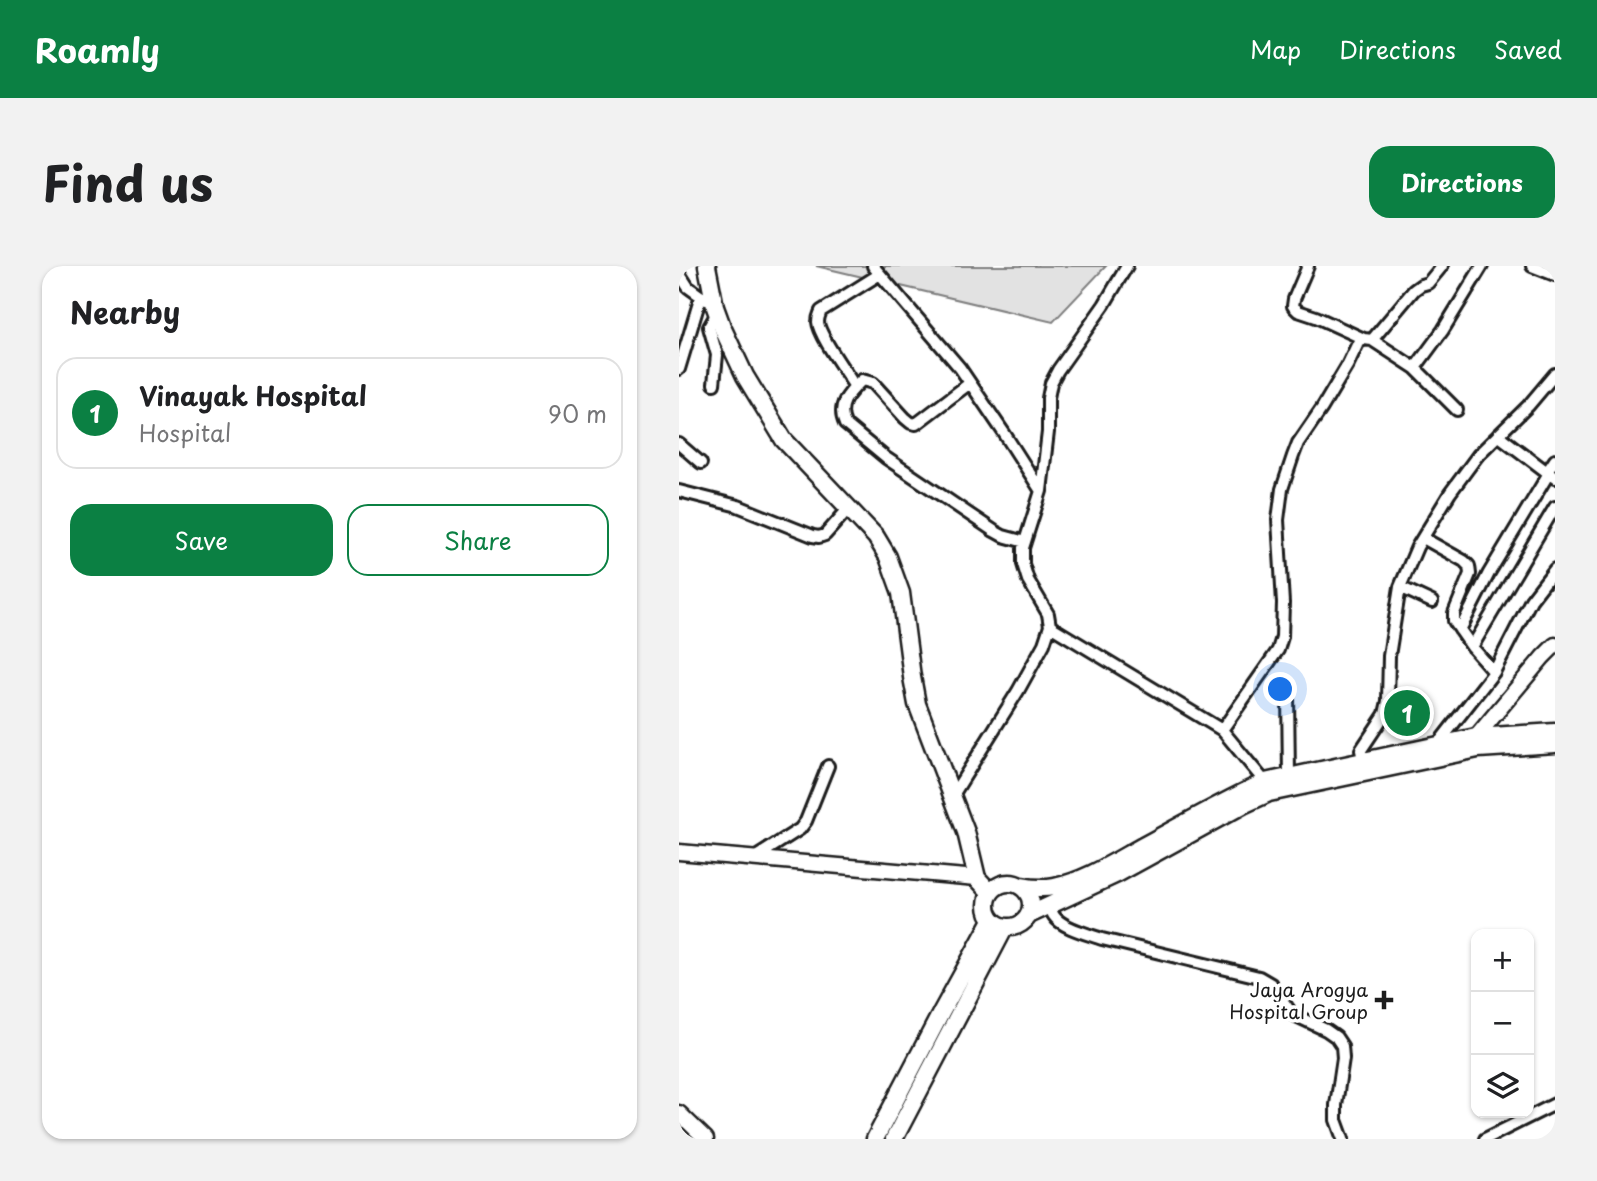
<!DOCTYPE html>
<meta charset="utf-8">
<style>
:root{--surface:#fff;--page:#f2f2f2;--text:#202124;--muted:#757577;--line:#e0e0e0;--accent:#0b8043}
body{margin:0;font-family:"Playpen Sans",sans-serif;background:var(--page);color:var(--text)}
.controls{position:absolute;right:21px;bottom:21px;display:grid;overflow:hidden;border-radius:14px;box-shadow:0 2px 5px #0004}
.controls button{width:63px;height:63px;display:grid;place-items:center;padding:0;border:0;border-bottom:2px solid var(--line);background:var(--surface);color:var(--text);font:35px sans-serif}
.you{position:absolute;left:602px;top:424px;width:24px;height:24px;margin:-18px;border:5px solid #fff;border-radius:50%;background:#1a73e8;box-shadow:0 0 0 10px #1a73e833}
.badge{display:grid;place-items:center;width:46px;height:46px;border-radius:50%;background:var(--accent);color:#fff;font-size:23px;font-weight:700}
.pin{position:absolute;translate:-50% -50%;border:4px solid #fff;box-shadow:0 2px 7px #0006}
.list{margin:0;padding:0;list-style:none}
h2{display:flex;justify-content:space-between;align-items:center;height:91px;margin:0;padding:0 28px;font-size:30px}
h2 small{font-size:23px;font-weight:400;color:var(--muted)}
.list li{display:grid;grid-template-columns:46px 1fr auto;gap:21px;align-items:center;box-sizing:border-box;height:112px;margin:0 14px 14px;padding:0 14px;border:2px solid var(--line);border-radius:21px}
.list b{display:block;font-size:26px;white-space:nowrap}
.list p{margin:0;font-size:23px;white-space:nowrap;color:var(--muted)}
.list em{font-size:23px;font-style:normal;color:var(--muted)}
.actions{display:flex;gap:14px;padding:21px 28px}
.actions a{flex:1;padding:16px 0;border:2px solid var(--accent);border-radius:21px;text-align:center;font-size:24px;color:var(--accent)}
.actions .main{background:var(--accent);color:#fff}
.icon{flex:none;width:38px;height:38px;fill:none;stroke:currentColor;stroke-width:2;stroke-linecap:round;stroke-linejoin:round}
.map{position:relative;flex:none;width:876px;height:873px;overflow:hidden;border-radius:21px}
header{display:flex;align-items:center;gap:42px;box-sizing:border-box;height:98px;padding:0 35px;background:var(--accent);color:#fff}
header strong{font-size:33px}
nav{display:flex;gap:38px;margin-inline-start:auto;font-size:24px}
.intro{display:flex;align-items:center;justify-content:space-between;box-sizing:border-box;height:168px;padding:0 42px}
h1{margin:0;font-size:49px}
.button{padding:18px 32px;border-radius:21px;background:var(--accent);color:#fff;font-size:24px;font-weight:700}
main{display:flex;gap:42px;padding:0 42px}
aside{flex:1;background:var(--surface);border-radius:21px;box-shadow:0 2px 5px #0004}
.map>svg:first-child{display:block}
</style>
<header>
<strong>Roamly</strong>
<nav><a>Map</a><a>Directions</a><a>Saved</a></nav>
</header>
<div class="intro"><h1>Find us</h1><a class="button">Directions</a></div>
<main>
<aside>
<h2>Nearby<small></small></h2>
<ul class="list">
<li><span class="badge">1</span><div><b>Vinayak Hospital</b><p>Hospital</p></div><em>90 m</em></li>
</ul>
<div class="actions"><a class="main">Save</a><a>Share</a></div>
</aside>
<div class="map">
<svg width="876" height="873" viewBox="0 0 876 873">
<rect width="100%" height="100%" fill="#fff"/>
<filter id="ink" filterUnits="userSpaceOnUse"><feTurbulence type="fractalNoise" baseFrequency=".0143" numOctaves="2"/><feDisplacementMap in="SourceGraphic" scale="14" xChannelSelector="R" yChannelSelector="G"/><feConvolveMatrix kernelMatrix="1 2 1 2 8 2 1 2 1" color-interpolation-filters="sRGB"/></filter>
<g filter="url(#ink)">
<!-- grass -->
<path fill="#e2e2e2" stroke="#7f7f7f" stroke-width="2" d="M137,0H427L374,56Z"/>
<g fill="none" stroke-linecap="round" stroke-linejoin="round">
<!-- minor casing -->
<g stroke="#1c1c1c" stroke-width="16">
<path id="minor" d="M194,0L281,102L325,167L362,225
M629,0L615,33L614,40L619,45L637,51L685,73
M853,0L876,9
M0,7L9,21L27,34
M693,74L735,24L742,19L749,17L763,0
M736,102L764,64L803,0
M0,103L22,30
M291,117L237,158L232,157L226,152L194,117L183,114C170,127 157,139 166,158L207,192L315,265L324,270L346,276
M35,118L38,89L30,61L38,47
M176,121C168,107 140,70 139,56C139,51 140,50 142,45L201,8
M819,169L876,212
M0,178L22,197
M868,206L876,194
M0,225L59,240L134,270L140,271L146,269L170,242
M744,272L785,295L790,300L791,308L775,347V355L793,381L815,406
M721,321L753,336
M371,360L543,464L586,516L588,521
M781,364L810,307L870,207
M793,381L876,241
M609,427L610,510
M543,464L599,384L603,371L604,337L599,254L603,223L614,190L619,177L643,142L668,100L679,77L685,73L693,74L736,102L778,144
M758,479L815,406L852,334L876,303
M684,494L682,484L706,448L709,435L710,390L721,321L738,281L771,227L799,189L849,140L876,108
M274,529L339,425L365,378L371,360L369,348L349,314L344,298V282L362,225L369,166V132L372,117L379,104L425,39L448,0
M74,593L121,563L127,555L149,500
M371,638C372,642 372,646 375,650C383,662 409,668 423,673L580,711L592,718L613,748L647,764L657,771L663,780L664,792L657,839V854L664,873
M806,873L876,838"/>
</g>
<!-- tertiary casing -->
<g stroke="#1c1c1c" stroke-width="19">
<path id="tertiary" d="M798,478L797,471L864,391L876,379
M0,586L298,612
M0,847L27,873"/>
</g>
<!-- secondary casing -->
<g stroke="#1c1c1c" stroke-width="21">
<path id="secondary" d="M28,0L36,41L44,63L66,110L105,174L197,271L209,291L222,327L233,411L238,438L287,566L298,612L311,626
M308 639a22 22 0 1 1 44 0a22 22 0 1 1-44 0Z
M343,620C353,622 364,623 375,621C406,615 435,596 462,581C503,559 544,535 586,516L797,471L876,466
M350,649L438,608L564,539L590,527L799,483L876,478
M196,873L263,745L313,654
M215,873L326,661"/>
</g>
<!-- minor -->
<use href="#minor" stroke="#fff" stroke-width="10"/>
<!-- tertiary -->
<use href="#tertiary" stroke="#fff" stroke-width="14"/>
<!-- secondary -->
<use href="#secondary" stroke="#fff" stroke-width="16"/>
</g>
</g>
<!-- markers -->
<path fill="#1c1c1c" stroke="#fff" stroke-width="2.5" d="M701.5 723.5h7v7h7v7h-7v7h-7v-7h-7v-7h7z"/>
<g text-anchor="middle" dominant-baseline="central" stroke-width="7" stroke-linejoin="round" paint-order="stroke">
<!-- poi labels -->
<g font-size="19" fill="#1c1c1c" stroke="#fff" text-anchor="end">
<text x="689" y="723">Jaya Arogya<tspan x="689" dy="22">Hospital Group</tspan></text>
</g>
</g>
</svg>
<div class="controls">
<button>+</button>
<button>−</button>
<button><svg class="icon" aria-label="layers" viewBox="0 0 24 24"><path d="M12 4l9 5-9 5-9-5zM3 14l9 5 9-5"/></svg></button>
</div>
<div class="you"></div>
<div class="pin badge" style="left:728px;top:447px">1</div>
</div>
</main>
